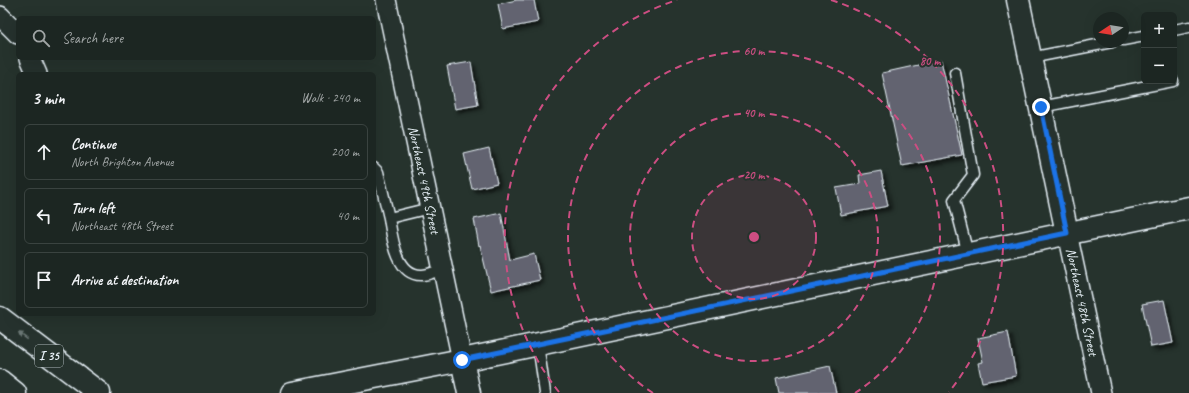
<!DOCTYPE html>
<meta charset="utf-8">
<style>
:root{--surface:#1c2622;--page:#252e2a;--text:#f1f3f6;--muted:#a0a5a5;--line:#3a4340}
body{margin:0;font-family:Caveat,sans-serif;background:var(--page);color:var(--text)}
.controls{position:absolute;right:12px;top:12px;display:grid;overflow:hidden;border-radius:6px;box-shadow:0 4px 16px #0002}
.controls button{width:36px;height:36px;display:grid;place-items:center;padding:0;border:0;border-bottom:1px solid var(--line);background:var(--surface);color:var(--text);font:20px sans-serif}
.compass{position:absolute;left:1093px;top:12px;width:36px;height:36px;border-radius:50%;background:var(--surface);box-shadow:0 4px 16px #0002;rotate:258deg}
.stop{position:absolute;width:12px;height:12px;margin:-9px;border:3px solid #1a73e8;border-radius:50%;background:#fff}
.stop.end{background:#1a73e8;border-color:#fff;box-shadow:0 1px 4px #0008}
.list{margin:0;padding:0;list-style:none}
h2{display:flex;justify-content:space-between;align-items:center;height:52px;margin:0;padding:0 16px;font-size:17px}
h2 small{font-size:13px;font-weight:400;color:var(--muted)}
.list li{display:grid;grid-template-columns:26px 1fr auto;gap:12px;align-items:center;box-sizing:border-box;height:56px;margin:0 8px 8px;padding:0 8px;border:1px solid var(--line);border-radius:6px}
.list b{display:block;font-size:15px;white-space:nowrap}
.list p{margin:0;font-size:13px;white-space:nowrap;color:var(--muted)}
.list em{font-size:13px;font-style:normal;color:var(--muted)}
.icon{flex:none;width:22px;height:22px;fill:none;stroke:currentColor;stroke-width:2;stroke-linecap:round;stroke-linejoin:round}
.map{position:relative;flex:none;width:1189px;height:393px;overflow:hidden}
.search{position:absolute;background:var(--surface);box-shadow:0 4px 16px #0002;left:16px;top:16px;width:360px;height:44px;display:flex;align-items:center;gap:10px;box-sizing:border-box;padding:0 14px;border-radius:6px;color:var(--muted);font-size:15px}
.panel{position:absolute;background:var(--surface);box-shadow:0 4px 16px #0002;left:16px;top:72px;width:360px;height:244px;border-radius:6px}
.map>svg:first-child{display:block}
</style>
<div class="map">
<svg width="1189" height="393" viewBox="0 0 1189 393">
<defs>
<filter id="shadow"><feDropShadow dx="3.5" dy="3.5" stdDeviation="2" flood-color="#0009"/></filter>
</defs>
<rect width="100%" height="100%" fill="#26332d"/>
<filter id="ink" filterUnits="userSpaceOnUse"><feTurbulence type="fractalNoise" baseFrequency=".025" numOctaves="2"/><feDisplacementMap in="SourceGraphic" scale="8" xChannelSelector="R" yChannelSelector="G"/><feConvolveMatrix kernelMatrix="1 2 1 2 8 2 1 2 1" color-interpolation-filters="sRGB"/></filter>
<g filter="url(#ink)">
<!-- building -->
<path fill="#626370" stroke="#e8f1f8" filter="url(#shadow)" d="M517,0H534L538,22L503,29L498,4Z
M941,60L962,155L902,166L882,73Z
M471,62L478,105L455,109L447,66Z
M489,148L497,183L472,189L464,154Z
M881,171L888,206L841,215L836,188L860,184L859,175Z
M501,213L510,260L534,254L540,280L491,291L480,245L479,246L474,219Z
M1164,300L1173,343L1151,347L1142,304Z
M1008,332L1016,376L982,382L978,363L983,362L978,338Z
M830,366L836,393H779L776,378Z"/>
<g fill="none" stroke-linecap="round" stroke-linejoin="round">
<!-- service casing -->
<g stroke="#e8f1f8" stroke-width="13">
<path id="service" d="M1174,30L1189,27
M1123,40L1144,36
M1030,58L1112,42
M955,73L973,175L954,200L968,254
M1041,107L1173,81
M374,168L378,172L389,218
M430,208L389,218C392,236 396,276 422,275C428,275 436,271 443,269
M538,344L545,393"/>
</g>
<!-- minor casing -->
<g stroke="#e8f1f8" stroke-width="22">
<path id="minor" d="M386,0L462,360
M0,16L18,34
M30,58L37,74
M1067,233L1101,393"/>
</g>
<!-- tertiary casing -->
<g stroke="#e8f1f8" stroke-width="25">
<path id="tertiary" d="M1018,0L1067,233"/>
</g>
<!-- secondary casing -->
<g stroke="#e8f1f8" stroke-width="25">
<path id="secondary" d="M292,393L462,360L1189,208"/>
</g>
<!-- motorway casing -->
<g stroke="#e8f1f8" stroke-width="25">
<path id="motorway" d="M0,318L99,393
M462,360L469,393
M0,381L15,393"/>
</g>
<!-- service -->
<use href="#service" stroke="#26332d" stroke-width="10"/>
<!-- minor -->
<use href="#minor" stroke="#26332d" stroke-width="19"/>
<!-- tertiary -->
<use href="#tertiary" stroke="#26332d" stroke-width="22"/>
<!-- secondary -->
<use href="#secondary" stroke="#26332d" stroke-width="22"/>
<!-- motorway -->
<use href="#motorway" stroke="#26332d" stroke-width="22"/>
</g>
<!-- one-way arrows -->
<defs><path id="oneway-solid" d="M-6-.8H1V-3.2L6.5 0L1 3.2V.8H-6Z"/></defs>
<use fill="#6a7674" href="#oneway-solid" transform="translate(23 336) rotate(-143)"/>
</g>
<g fill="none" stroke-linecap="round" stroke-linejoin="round" filter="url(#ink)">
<!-- route -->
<path stroke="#1a73e8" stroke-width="5" d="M462,360L1067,233L1041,107"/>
</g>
<!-- distance rings -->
<circle cx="754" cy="237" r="62" fill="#cc4e82" fill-opacity=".12"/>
<g fill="none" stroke="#cc4e82" stroke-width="2" stroke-dasharray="7 5">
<circle cx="754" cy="237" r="62"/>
<circle cx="754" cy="237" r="124"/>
<path d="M653 393A186 186 0 1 1 855 393"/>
<path d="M559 392A249 249 0 0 1 677 0M831 0A249 249 0 0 1 949 392"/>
</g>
<g text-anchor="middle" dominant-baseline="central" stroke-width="4" stroke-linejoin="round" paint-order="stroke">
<!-- shield labels -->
<rect fill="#26332d" stroke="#aeb8bb" stroke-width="1" x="35" y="345" width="28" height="22" rx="3"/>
<g font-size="13" font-weight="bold" fill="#e8f1f8">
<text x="49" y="356">I 35</text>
</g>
<!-- street labels -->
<g font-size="14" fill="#e8f1f8" stroke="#26332d">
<text transform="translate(424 180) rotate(78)">Northeast 49th Street</text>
<text transform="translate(1082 302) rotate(78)">Northeast 48th Street</text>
</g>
</g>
<circle cx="754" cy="237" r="6" fill="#cc4e82" stroke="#26332d" stroke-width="2"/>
<g font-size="12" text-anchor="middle" font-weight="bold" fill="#cc4e82" stroke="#26332d" stroke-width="4" stroke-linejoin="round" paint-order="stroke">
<text x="754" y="55">60 m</text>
<text x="930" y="65">80 m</text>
<text x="754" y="117">40 m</text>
<text x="754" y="179">20 m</text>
</g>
</svg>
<div class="controls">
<button>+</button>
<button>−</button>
</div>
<svg class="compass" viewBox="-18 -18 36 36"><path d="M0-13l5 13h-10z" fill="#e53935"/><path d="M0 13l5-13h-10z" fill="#a0a5a5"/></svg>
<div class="stop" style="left:462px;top:360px"></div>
<div class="stop end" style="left:1041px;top:107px"></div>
<div class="search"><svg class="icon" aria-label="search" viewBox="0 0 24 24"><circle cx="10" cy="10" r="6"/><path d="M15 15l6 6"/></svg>Search here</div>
<section class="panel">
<h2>3 min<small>Walk · 240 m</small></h2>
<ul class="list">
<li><svg class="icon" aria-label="ahead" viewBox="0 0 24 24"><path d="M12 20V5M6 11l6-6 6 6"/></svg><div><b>Continue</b><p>North Brighton Avenue</p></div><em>200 m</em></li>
<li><svg class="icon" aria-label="left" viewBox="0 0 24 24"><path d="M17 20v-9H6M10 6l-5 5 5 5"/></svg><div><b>Turn left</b><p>Northeast 48th Street</p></div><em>40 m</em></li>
<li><svg class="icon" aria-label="arrive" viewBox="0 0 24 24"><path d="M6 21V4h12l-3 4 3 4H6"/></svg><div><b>Arrive at destination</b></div></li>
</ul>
</section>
</div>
